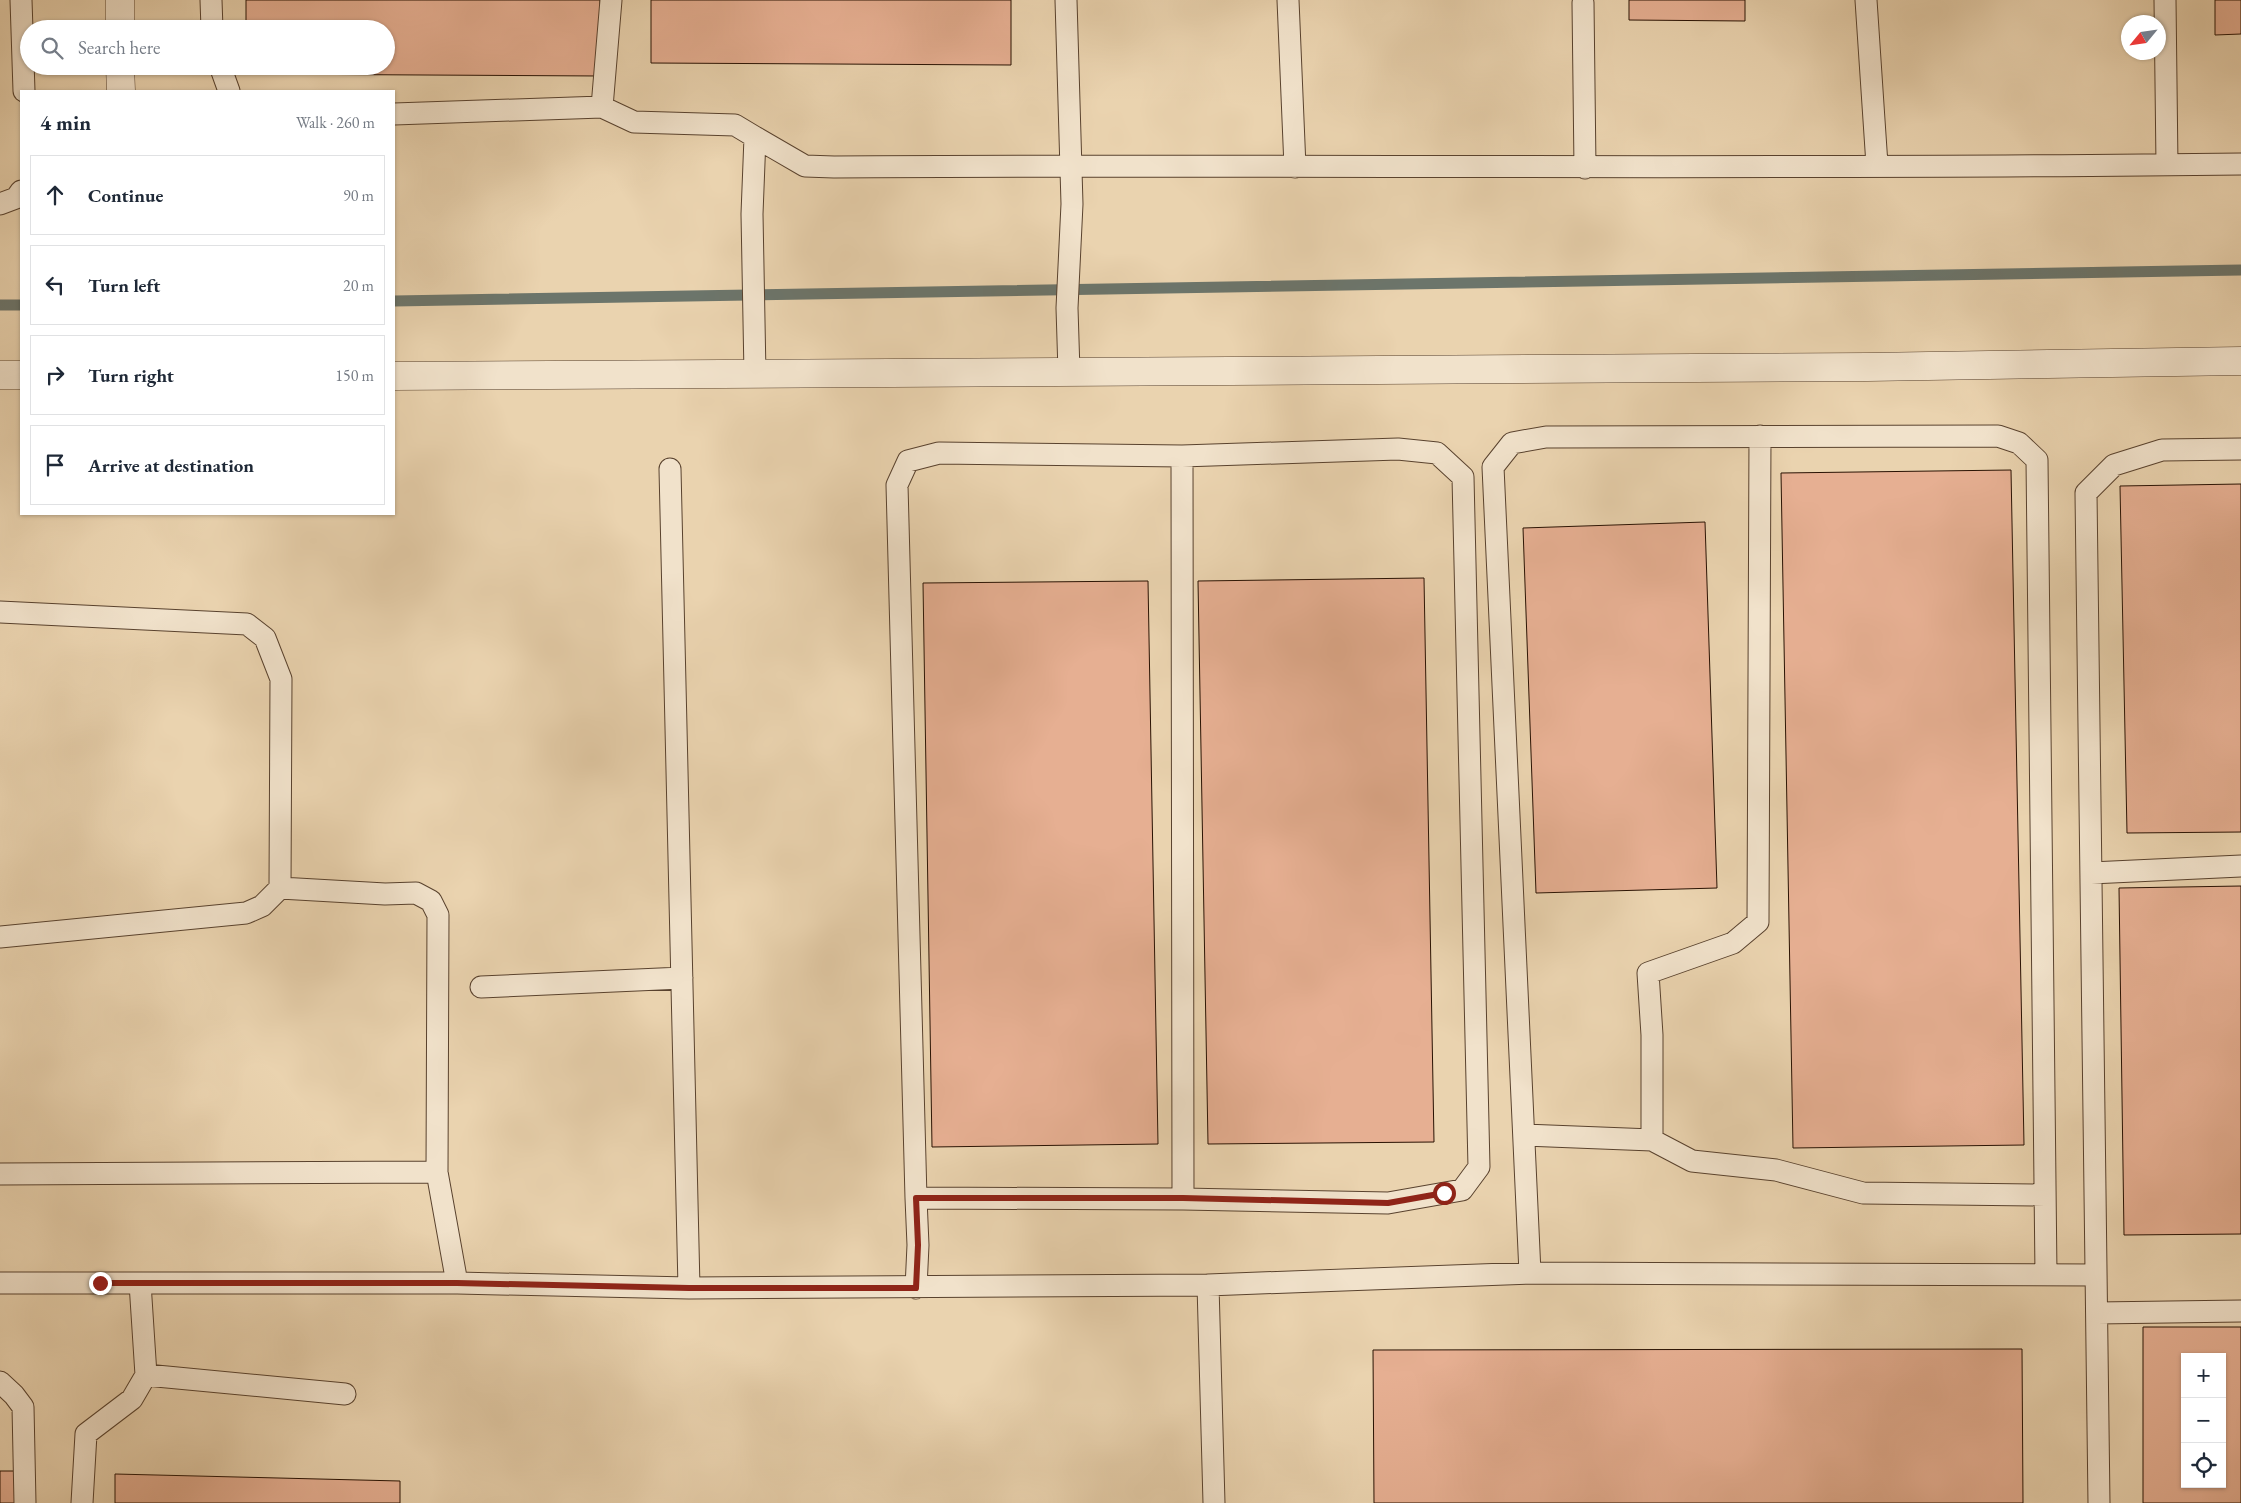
<!DOCTYPE html>
<meta charset="utf-8">
<style>
:root{--surface:#fff;--page:#f6f6f7;--text:#1f2937;--muted:#747a83;--line:#e0e1e3}
body{margin:0;font-family:"EB Garamond",serif;background:var(--page);color:var(--text)}
.controls{position:absolute;right:15px;bottom:15px;display:grid;overflow:hidden;border-radius:0px;box-shadow:0 1px 4px #0004}
.controls button{width:45px;height:45px;display:grid;place-items:center;padding:0;border:0;border-bottom:1px solid var(--line);background:var(--surface);color:var(--text);font:25px sans-serif}
.compass{position:absolute;left:2121px;top:15px;width:45px;height:45px;border-radius:50%;background:var(--surface);box-shadow:0 1px 4px #0004;rotate:241deg}
.stop{position:absolute;width:15px;height:15px;margin:-11px;border:4px solid #8f2418;border-radius:50%;background:#fff}
.stop.end{background:#8f2418;border-color:#fff;box-shadow:0 1px 5px #0008}
.list{margin:0;padding:0;list-style:none}
h2{display:flex;justify-content:space-between;align-items:center;height:65px;margin:0;padding:0 20px;font-size:21px}
h2 small{font-size:16px;font-weight:400;color:var(--muted)}
.list li{display:grid;grid-template-columns:32px 1fr auto;gap:15px;align-items:center;box-sizing:border-box;height:80px;margin:0 10px 10px;padding:0 10px;border:1px solid var(--line);border-radius:0px}
.list b{display:block;font-size:19px;white-space:nowrap}
.list em{font-size:16px;font-style:normal;color:var(--muted)}
.icon{flex:none;width:28px;height:28px;fill:none;stroke:currentColor;stroke-width:2;stroke-linecap:round;stroke-linejoin:round}
.map{position:relative;flex:none;width:2241px;height:1503px;overflow:hidden}
.search{position:absolute;background:var(--surface);box-shadow:0 1px 4px #0004;left:20px;top:20px;width:375px;height:55px;display:flex;align-items:center;gap:12px;box-sizing:border-box;padding:0 18px;border-radius:28px;color:var(--muted);font-size:19px}
.panel{position:absolute;background:var(--surface);box-shadow:0 1px 4px #0004;left:20px;top:90px;width:375px;height:425px;border-radius:0px}
.map>svg:first-child{display:block}
</style>
<div class="map">
<svg width="2241" height="1503" viewBox="0 0 2241 1503">
<rect width="100%" height="100%" fill="#ead3af"/>
<filter id="stains"><feTurbulence type="fractalNoise" baseFrequency=".004" numOctaves="4"/><feColorMatrix values="0 0 0 0 .2 0 0 0 0 .09 0 0 0 0 .02 0 0 0 .5 -.17"/></filter>
<radialGradient id="worn" r=".72"><stop offset=".6" stop-color="#630" stop-opacity="0"/><stop offset="1" stop-color="#630" stop-opacity=".3"/></radialGradient>
<g fill="none" stroke-linecap="round" stroke-linejoin="round">
<!-- stream -->
<path stroke="#6c756b" stroke-width="11" d="M394,301L2241,270
M0,305H21"/>
</g>
<!-- building -->
<path fill="#e6af92" stroke="#291203" fill-rule="evenodd" d="M246,0H600V76L246,74V66H386V29H246Z
M651,0H1011V65L651,63Z
M1629,0H1745V21L1629,20Z
M2215,0H2241V34L2215,35Z
M2011,470L2024,1145L1793,1148L1781,473Z
M2241,484V832L2127,833L2120,486Z
M1705,522L1717,888L1536,893L1523,528Z
M1424,578L1434,1142L1208,1144L1198,581Z
M1148,581L1158,1144L932,1147L923,583Z
M2241,886V1234L2124,1235L2119,888Z
M2143,1327H2241V1503H2143ZM2185,1357H2222V1484H2185Z
M2022,1349L2023,1503H1374L1373,1350Z
M0,1471H19L20,1503H0Z
M115,1474L400,1481V1503H115Z"/>
<g fill="none" stroke-linecap="round" stroke-linejoin="round">
<!-- lane casing -->
<g stroke="#59422e" stroke-width="23">
<path id="lane" d="M21,0L24,91
M211,0L212,29
M611,0L602,107L634,122L735,125L755,137L752,214L755,374
M1066,0L1072,204L1067,308L1069,372
M1288,0L1295,167
M1866,0L1877,165
M2165,0L2167,165
M1583,3L1585,168
M220,66L229,91
M394,114L602,107
M755,137L805,166L834,167C1303,164 1772,170 2241,164
M0,204L16,198L21,191
M1182,456L1183,1199
M670,469L689,1288
M0,612L247,624L265,638L281,679L280,888
M2091,873L2241,866
M0,937L246,913L262,906L280,888L385,894L416,893L431,901L438,915L437,1172L457,1283
M481,987L682,978
M1524,1135L1652,1140V1035L1648,973L1733,943L1758,922L1760,436
M1652,1140L1692,1161L1776,1170L1863,1193L2045,1195
M0,1174L437,1172
M916,1198L1183,1199L1388,1203L1462,1190L1479,1167L1463,477L1437,453L1398,449L1182,456L939,453L908,461L897,485L916,1198L918,1245L916,1288
M1530,1273L1493,467L1512,443L1546,437L1998,436L2019,443L2037,460L2046,1275
M0,1283H457L689,1288L1208,1285L1214,1503
M1208,1285L1530,1273L2096,1275
M2097,1313L2241,1311
M146,1375L345,1394
M0,1382L14,1395L23,1407L25,1503
M82,1503L86,1434L132,1399L146,1375L140,1283
M2099,1503L2086,493L2114,465L2162,450L2241,449"/>
</g>
<!-- street casing -->
<g stroke="#59422e" stroke-width="29">
<path id="street" d="M120,0V29
M120,66L121,91
M0,375H21
M394,376L1868,367L2241,361"/>
</g>
<!-- lane -->
<use href="#lane" stroke="#f1e2cb" stroke-width="21"/>
<!-- street -->
<use href="#street" stroke="#f1e2cb" stroke-width="28"/>
</g>
<g fill="none" stroke-linecap="round" stroke-linejoin="round">
<!-- route -->
<path stroke="#8f2418" stroke-width="6" d="M100,1283H457L689,1288H916L918,1245L916,1198H1183L1388,1203L1444,1193"/>
</g>
<rect width="100%" height="100%" filter="url(#stains)"/>
<rect width="100%" height="100%" fill="url(#worn)"/>
</svg>
<div class="controls">
<button>+</button>
<button>−</button>
<button><svg class="icon" aria-label="locate" viewBox="0 0 24 24"><circle cx="12" cy="12" r="6"/><path d="M12 2v4M12 18v4M2 12h4M18 12h4"/></svg></button>
</div>
<svg class="compass" viewBox="-18 -18 36 36"><path d="M0-13l5 13h-10z" fill="#e53935"/><path d="M0 13l5-13h-10z" fill="#747a83"/></svg>
<div class="stop" style="left:1444px;top:1193px"></div>
<div class="stop end" style="left:100px;top:1283px"></div>
<div class="search"><svg class="icon" aria-label="search" viewBox="0 0 24 24"><circle cx="10" cy="10" r="6"/><path d="M15 15l6 6"/></svg>Search here</div>
<section class="panel">
<h2>4 min<small>Walk · 260 m</small></h2>
<ul class="list">
<li><svg class="icon" aria-label="ahead" viewBox="0 0 24 24"><path d="M12 20V5M6 11l6-6 6 6"/></svg><div><b>Continue</b></div><em>90 m</em></li>
<li><svg class="icon" aria-label="left" viewBox="0 0 24 24"><path d="M17 20v-9H6M10 6l-5 5 5 5"/></svg><div><b>Turn left</b></div><em>20 m</em></li>
<li><svg class="icon" aria-label="right" viewBox="0 0 24 24"><path d="M7 20v-9h11M14 6l5 5-5 5"/></svg><div><b>Turn right</b></div><em>150 m</em></li>
<li><svg class="icon" aria-label="arrive" viewBox="0 0 24 24"><path d="M6 21V4h12l-3 4 3 4H6"/></svg><div><b>Arrive at destination</b></div></li>
</ul>
</section>
</div>
